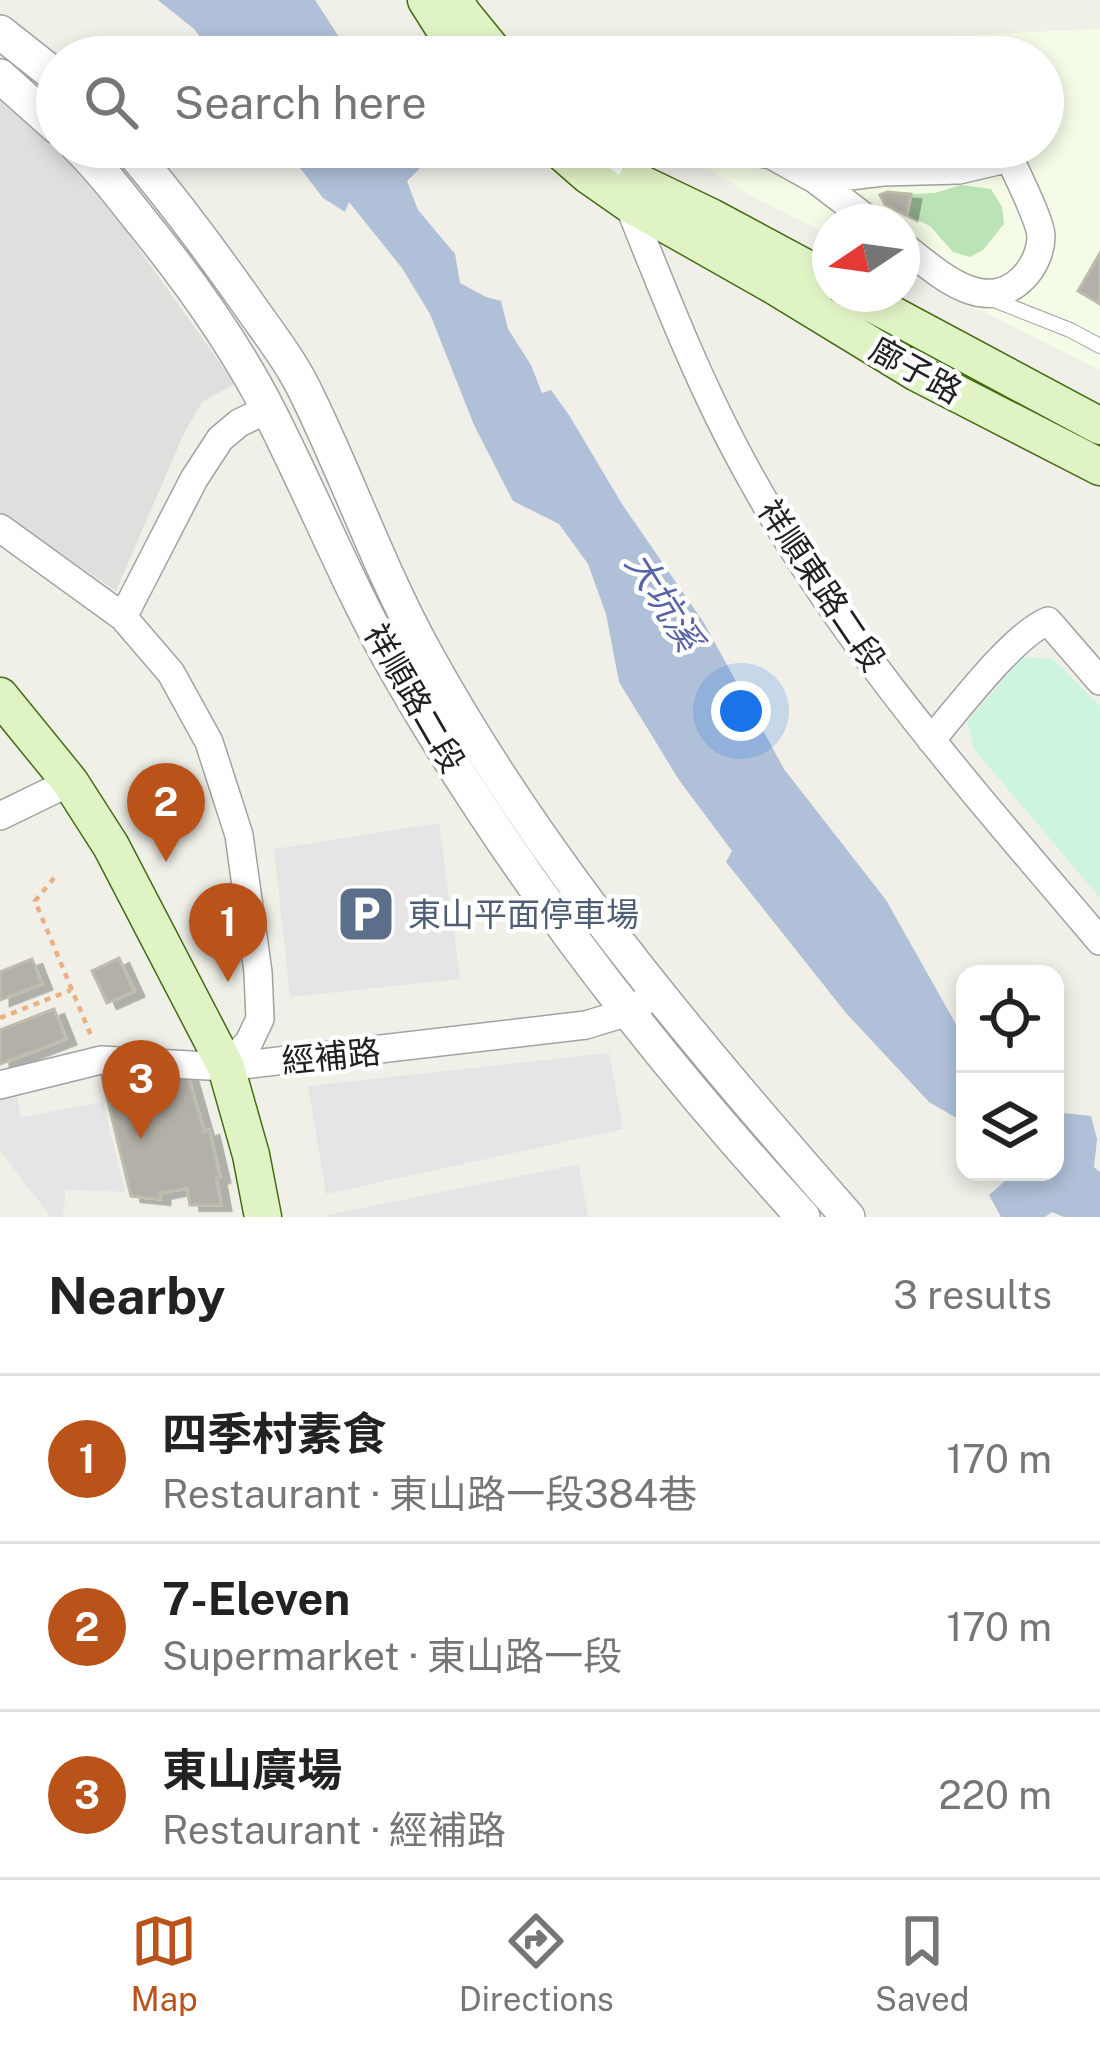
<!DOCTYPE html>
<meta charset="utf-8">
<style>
:root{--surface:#fff;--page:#f2f2f2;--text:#222;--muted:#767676;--line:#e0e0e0;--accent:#b9531a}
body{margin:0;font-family:"Public Sans","Noto Sans TC",sans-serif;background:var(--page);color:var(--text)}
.controls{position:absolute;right:36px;bottom:36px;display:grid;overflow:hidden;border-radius:24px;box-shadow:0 6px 18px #0003}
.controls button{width:108px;height:108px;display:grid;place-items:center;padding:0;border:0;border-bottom:3px solid var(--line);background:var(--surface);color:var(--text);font:60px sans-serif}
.compass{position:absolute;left:812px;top:204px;width:108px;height:108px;border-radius:50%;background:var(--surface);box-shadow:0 6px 18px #0003;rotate:257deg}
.you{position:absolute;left:741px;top:711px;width:42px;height:42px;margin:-30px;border:9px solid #fff;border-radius:50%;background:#1a73e8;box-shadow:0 0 0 18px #1a73e833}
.badge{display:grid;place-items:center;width:78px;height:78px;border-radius:50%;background:var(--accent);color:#fff;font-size:39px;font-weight:700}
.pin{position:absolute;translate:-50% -99px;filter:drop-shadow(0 3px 6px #0008)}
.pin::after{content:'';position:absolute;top:63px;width:42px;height:36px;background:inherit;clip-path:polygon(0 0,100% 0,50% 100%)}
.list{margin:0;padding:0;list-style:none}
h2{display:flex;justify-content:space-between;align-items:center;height:156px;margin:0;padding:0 48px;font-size:51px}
h2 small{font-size:39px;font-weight:400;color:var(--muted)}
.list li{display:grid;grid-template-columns:78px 1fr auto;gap:36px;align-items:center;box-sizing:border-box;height:168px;padding:0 48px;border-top:3px solid var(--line)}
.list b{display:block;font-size:45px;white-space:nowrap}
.list p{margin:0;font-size:39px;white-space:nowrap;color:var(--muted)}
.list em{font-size:39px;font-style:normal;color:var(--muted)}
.icon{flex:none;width:66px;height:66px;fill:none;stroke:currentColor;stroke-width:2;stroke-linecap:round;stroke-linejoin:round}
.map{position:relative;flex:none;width:1100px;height:1217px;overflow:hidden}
.search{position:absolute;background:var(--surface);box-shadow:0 6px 18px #0003;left:36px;right:36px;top:36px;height:132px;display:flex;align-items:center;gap:30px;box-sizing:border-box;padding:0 42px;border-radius:66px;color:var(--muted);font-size:45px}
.sheet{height:660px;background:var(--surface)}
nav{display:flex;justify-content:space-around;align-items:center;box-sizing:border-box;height:168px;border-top:3px solid var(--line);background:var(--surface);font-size:33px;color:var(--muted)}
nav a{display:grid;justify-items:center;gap:6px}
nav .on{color:var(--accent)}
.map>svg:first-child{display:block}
</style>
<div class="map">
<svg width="1100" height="1217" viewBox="0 0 1100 1217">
<defs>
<filter id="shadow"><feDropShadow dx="10" dy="5.5" stdDeviation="0" flood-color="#0004"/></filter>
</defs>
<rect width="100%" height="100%" fill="#f0f0e9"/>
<!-- residential -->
<path fill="#dfdfde" d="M0,101L81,168L235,384L202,402L184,433L116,591L0,512Z"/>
<!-- education -->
<path fill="#f4fce7" d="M1100,29V370L902,271V222H830V235L749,195L682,151L743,147H1043V57H949L945,36Z"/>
<!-- grass -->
<path fill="#bce3b6" d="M961,185L991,189L1002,207L1004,224L983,250L970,257L953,252L930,226L907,215L911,194L935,193Z"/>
<!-- park -->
<path fill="#cdf4de" d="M1022,657L1053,659L1100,706V898L974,749L967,722Z"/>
<!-- parking -->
<path fill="#e5e5e5" d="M439,823L460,979L290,997L274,849Z
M609,1053L623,1129L326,1194L308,1086Z
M17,1095L21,1117L103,1102L125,1192L66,1190L63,1217H51L0,1151V1099Z
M579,1164L588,1217H328V1215Z"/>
<!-- water -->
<path fill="#afc0d8" d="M158,0H315L352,57H216L194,29Z
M284,147H411L420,168L407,181L418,210L455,254L460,283L486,297L501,301L508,329L531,365L542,393L551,390L569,415L622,504L704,623L784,769L886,900L957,1026L965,1033V1123L929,1102L846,1013L726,862L732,851L679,780L619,682L606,614L588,564L559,524L513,501L474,425L430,314L402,268L349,202L345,212L323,198Z
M1055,1112L1091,1116L1097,1139L1094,1167L1100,1172V1217H1064L1052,1212L1045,1217H1001L989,1195L1015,1172H1055Z"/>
<!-- building -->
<path fill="#b2b0a8" stroke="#c0bcad" stroke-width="3" filter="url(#shadow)" d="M887,192L911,194L907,215L885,204L880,195Z
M1100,253V304L1078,291Z
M119,958L134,991L107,1003L92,971Z
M32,959L42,984L0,1000V972Z
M54,1009L66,1039L0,1064V1030Z
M186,1069L204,1132L209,1130L220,1177L216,1178L221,1205H190L187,1188L160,1193V1199L131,1196L101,1073Z"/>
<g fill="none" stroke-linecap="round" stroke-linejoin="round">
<!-- service casing -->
<g stroke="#a2a2a2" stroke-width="16">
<path id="service" d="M989,298L1070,330L1100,346"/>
</g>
<!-- minor casing -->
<g stroke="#a2a2a2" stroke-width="30">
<path id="minor" d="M727,147L771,155L816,180L871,222
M598,153L624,196
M816,180L883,172L959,170L1010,158C1017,176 1040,219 1041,236C1041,251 1034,267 1023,278C983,318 935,270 902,245
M632,198L628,203C664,293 699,384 746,469C840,642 973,791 1100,941
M0,528L123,617L171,673L209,742L239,835L258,972L260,1019L249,1042L226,1067
M123,617L194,479L220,439L239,423L268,409
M931,740C958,709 1012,636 1048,621L1100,681
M0,816L70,782
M0,1085L101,1060L226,1067L586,1025L628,1012L657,993"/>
</g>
<!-- tertiary casing -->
<g stroke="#a2a2a2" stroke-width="36">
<path id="tertiary" d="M0,32L57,77
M0,76L57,127
M78,147C100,168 118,192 137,216C186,276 234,342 269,411C313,497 349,588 397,672C510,869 650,1050 803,1217
M128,147C172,198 211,251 249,305C270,335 293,364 308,397C349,481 380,570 425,652C539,860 693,1040 848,1217"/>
</g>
<!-- secondary casing -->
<g stroke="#436d13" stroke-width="39">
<path id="secondary" d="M426,0L462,57
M454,0L463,14L498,57
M556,147L588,175L628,203L771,284L917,373L1100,467
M636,181L711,217L830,281
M854,294L1100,426
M0,696L70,782L111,846L226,1067L251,1155L263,1217"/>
</g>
<!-- path -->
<path stroke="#e9b181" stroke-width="4.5" stroke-dasharray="6 6" stroke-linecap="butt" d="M54,878L35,901L92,1038
M0,1018L71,990"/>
<!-- service -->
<use href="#service" stroke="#fff" stroke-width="14"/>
<!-- minor -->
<use href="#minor" stroke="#fff" stroke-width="27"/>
<!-- tertiary -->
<use href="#tertiary" stroke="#fff" stroke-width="33"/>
<!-- secondary -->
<use href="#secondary" stroke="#e0f3c5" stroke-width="36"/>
</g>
<!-- icons -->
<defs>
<g id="parking-square" transform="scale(3)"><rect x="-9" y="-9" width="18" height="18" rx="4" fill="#5c6f8a" stroke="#fff"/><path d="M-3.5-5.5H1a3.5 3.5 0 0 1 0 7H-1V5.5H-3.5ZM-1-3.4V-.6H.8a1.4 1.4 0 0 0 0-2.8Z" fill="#fff"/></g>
</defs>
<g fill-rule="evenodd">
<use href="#parking-square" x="366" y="914"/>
</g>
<g text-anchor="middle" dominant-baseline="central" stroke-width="9" stroke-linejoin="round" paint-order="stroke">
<!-- street labels -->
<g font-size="33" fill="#212121" stroke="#fff">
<text transform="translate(916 370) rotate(29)">廍子路</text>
<text transform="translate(822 585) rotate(56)">祥順東路二段</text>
<text transform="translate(415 698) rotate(60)">祥順路二段</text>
<text transform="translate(331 1056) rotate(-6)">經補路</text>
</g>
<!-- service labels -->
<g font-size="33" fill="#4e5e75" stroke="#fff" text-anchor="start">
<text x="408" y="914">東山平面停車場</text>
</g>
<!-- water labels -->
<g font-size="36" font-style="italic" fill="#5963a6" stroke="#fff">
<text transform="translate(664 601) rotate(58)">大坑溪</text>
</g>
</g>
</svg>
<div class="controls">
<button><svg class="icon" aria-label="locate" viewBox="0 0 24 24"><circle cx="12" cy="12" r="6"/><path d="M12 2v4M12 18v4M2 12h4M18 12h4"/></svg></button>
<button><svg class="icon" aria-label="layers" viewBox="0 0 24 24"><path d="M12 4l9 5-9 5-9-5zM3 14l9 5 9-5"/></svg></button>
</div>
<svg class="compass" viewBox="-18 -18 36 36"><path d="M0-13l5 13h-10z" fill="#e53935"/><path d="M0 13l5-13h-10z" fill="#767676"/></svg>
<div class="you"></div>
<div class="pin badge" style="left:228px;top:982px">1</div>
<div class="pin badge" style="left:166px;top:862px">2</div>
<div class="pin badge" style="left:141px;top:1139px">3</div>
<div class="search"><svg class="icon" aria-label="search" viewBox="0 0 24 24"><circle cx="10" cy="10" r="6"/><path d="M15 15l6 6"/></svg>Search here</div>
</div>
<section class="sheet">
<h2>Nearby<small>3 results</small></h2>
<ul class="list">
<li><span class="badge">1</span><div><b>四季村素食</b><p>Restaurant · 東山路一段384巷</p></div><em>170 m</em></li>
<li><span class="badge">2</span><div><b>7-Eleven</b><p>Supermarket · 東山路一段</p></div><em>170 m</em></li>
<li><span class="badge">3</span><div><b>東山廣場</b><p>Restaurant · 經補路</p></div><em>220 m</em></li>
</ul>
</section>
<nav>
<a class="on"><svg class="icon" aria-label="map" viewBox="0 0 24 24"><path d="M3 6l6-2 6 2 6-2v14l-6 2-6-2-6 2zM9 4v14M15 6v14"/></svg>Map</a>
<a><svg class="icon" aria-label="directions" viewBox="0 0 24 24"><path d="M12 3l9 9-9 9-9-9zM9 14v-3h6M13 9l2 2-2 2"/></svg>Directions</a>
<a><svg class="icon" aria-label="saved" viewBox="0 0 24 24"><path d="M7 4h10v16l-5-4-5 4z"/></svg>Saved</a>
</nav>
